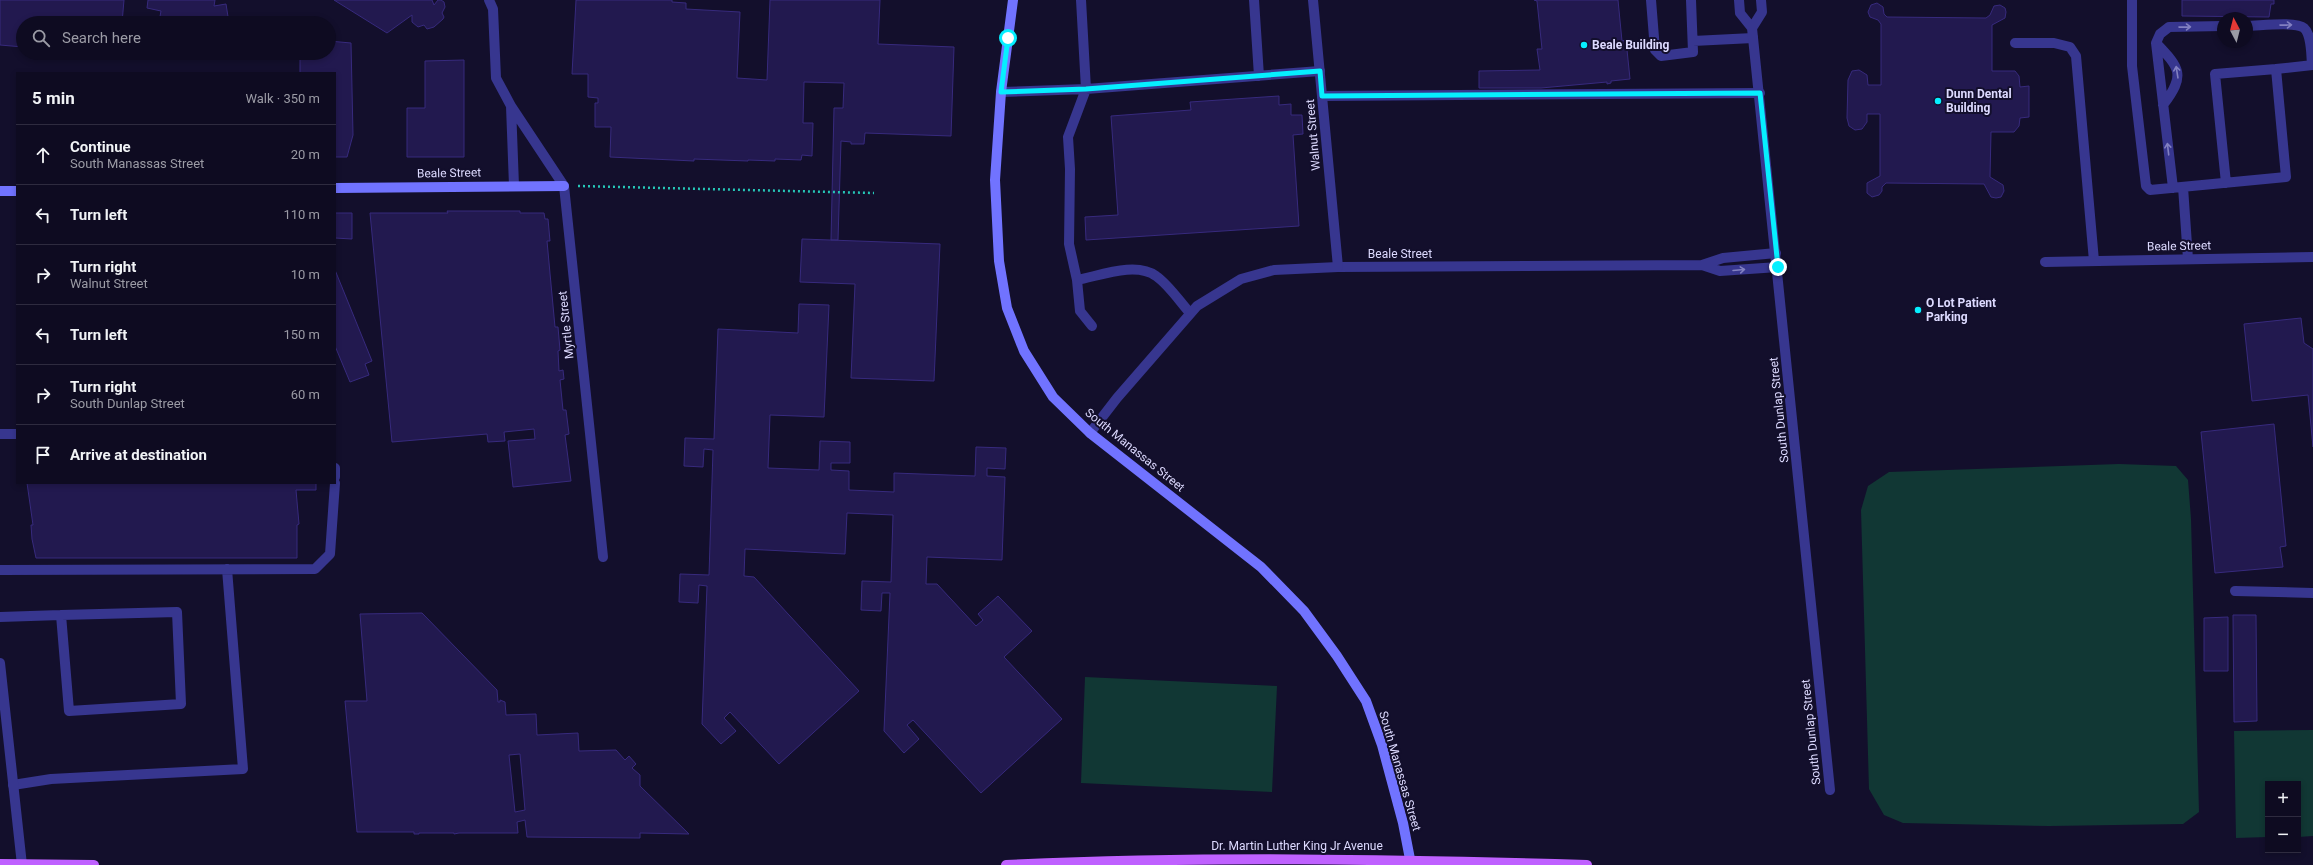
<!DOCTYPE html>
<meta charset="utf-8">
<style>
:root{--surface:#0e0b21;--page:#17142a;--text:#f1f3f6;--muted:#9b9ba5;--line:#2e2b3f}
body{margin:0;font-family:Roboto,sans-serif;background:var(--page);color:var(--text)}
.controls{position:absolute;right:12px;bottom:12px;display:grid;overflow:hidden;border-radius:0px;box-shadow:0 2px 6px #0003}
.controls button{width:36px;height:36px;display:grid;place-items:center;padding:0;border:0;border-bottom:1px solid var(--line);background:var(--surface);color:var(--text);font:20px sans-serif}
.compass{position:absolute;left:2217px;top:12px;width:36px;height:36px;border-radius:50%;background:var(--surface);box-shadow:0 2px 6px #0003;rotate:353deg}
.stop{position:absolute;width:12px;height:12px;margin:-9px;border:3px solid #06efff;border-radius:50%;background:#fff}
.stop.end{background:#06efff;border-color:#fff;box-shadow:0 1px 4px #0008}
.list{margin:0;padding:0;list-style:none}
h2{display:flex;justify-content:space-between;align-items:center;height:52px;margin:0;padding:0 16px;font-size:17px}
h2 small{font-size:13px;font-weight:400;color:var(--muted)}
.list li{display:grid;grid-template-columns:26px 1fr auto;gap:12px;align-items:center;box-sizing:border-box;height:60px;padding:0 16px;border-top:1px solid var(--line)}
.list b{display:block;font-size:15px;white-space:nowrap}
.list p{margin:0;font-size:13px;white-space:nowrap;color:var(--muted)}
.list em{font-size:13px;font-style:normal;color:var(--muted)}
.icon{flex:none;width:22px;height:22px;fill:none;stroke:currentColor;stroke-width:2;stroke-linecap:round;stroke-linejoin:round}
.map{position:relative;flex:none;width:2313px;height:865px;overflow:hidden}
.search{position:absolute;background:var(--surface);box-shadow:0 2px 6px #0003;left:16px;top:16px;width:320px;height:44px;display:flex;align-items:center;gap:10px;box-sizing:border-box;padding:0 14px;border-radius:22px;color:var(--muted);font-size:15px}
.panel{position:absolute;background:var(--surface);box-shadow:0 2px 6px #0003;left:16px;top:72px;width:320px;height:412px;border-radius:0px}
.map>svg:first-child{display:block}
</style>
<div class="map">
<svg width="2313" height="865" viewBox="0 0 2313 865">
<rect width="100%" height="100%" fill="#130f2c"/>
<!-- green -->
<path fill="#113734" d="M2119,464L2176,466L2188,480L2191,519L2199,812L2183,824L2049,826L1903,823L1884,815L1869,789L1861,510L1868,486L1889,472Z
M1085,677L1277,686L1272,792L1081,783Z
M2313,730V836L2298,837V784H2268V837L2236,838L2234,731Z"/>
<!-- building -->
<path fill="#22194f" stroke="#372a7d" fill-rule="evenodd" d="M0,0H124L122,23H23V47L0,45Z
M148,0H215L214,6L226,4L229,23L159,22L161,11L147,8Z
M334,0H432L434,5L438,0H441L444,2L445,7L442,13L444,17L443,19L434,27L427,29L424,25L418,27L412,22V15L387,33Z
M576,0H672V2L686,3V9L740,12L737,78L767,80L770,0H880L878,44L954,47L951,136L865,133L864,144H851V142L841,141L838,240H831L834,108H843L844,83L804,82L803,123H813L812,156L802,155L801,160L775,159V161L748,160V161L694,159V161L610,157L611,127H595V103H598V98L588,97V74H572Z
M1534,0H1618L1622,41L1626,40L1630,79L1611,81V83L1607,84V82L1541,88H1479V71L1540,70L1537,49H1542L1537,1Z
M2182,0H2274V4H2271L2269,17L2182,16Z
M1877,3L1883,7L1884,14L1887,17L1986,18L1990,15L1994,6L2000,5L2005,8L2006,12L2005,18L1992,25V71H2015L2019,76L2020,87L2029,86V117L2020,118L2019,126L2014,132H1991L1990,177L2003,185L2004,191L2001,197L1996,198L1991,197L1984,184L1886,183L1882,187V191L1879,195L1872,197L1867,193V183L1880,176V114H1867V122L1862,129L1855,130L1849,126L1847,118L1848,80L1852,71L1859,70L1867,75L1868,85H1881V24L1878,20L1870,17L1868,12L1871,5Z
M329,41L351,43L353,135L347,157H335V73H300V53H329Z
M464,60V157H407V108H425V61Z
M1279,96V105L1291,104V115H1302L1303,134L1293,135L1299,226L1086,240L1085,217L1118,215L1111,116L1191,110L1190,102Z
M447,211H520V213H544L545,219H548L550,241H547L555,327H558L560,350L558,351L559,371L563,370L564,379L560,380L563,410H566L569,434L565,435L571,481L513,487L508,441L535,439L534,429L504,432L505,441L488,442L487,434L392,442L370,213H448Z
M335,213H352V239L335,238Z
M802,239L940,244L934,381L851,378L855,284L800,282Z
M335,270L372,361L365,364L369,375L350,382L335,346Z
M799,304L829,305L824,417L770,415L768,468L819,470L820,441L850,442V463H831V470L849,471V490L894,492V473L975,476L976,447L1006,448L1005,469L987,468V476L1005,477L1002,560L927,557L926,584H937L976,626L983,620L978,614L998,596L1032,631L1004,657L1062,719L981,793L913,720L907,725L919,739L904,753L884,731L890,593H882L881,611L861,610L862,581L891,582L893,515L847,513L845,554L745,549L744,576L754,577L859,691L779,764L730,712L724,718L736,731L721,744L702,724L707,586L699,585L698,603L679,602L680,574L709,575L713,450L704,449L703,467L684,466L685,438L714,439L718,329L798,333Z
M2301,318L2304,343L2313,349V447L2308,395L2252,401L2244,324Z
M2274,424L2286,546L2280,547L2283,567L2215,573L2201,432Z
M27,483H316V490H296L299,524L297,525V558H36L32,539L31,525H33Z
M422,613L497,690L498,702H500V700L505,702L506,715L536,714L537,735L578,733L579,751L616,750L625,760L629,756L636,764L632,768L640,775V786L689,834L640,833V838L527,837L525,820L517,822L518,833H459L454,834V833H419V834H414V832H357L345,701H367L360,614ZM520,754L525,810L515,812L509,755Z
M2233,615H2256L2257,721L2234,722Z
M2228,617V671H2204V618Z"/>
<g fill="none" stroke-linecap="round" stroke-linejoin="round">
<!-- path -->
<path stroke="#26c7b8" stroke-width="2.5" stroke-dasharray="2 3" stroke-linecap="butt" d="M578,186L874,193"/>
<!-- lane -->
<path stroke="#37368f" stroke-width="10" d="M1081,0L1086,89L1320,71
M1254,0L1259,76
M1651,0L1655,50L1661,56L1693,52L1691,0
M2132,0V66L2146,186L2150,190L2286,177L2276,69L2313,65
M2247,26C2259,26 2296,21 2304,28C2312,35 2311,55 2312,65
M1693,41L1753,38
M2015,43H2054L2070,47L2076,56L2094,261
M2156,43C2180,68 2186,75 2163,105
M1001,92L1086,89L1068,137L1070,169L1069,244L1077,280C1099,276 1136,261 1156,276C1169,285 1180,302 1190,313
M1322,96L1760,93
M2226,183L2215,74L2276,69
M2183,187L2188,259
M2173,188L2156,43L2160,34L2169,27L2223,26
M1702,265L1723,258L1776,253
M1338,267L1702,265L1720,271L1778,267
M1077,280L1080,311L1092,326
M0,434H17
M335,468V477
M0,570L315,569L330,554L335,483
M0,617L61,615L177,612L181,704L69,711L61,615
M13,785L51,779L243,769L227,569"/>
<!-- street -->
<path stroke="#37368f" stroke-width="10" d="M489,0L493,9L496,78L511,106L514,186
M1739,0L1740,13L1752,28L1830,790
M1752,28L1762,12L1761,0
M511,106L564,186L603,557
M2045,262L2313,257
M1090,433L1117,398L1197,306L1241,279L1274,270L1338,267L1313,0
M2235,591L2313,593
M0,663L22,865"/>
<!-- secondary -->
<path stroke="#7173ff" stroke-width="10" d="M1013,0L1001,92L995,180L999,261L1007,308L1024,351L1053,397L1090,433L1261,567L1304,611L1337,656L1366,701L1382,745L1403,823L1410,859
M335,188L564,186
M0,191H17"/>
<!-- primary -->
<path stroke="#bf61ff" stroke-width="10" d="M0,864L94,865
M1006,865C1200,856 1393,859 1587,865"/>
</g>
<!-- one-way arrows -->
<defs><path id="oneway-shaft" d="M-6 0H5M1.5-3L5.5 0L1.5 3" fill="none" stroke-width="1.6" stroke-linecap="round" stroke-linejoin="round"/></defs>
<g stroke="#8280c1">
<use href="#oneway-shaft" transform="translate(2286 25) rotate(-1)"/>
<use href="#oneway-shaft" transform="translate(2185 27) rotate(-1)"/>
<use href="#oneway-shaft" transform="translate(2177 72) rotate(-99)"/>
<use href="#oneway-shaft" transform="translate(2168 149) rotate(-97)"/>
<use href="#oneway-shaft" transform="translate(1739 270) rotate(-5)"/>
</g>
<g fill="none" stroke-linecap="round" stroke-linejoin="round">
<!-- route -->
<path stroke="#06efff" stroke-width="5" d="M1008,38L1001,92L1086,89L1320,71L1322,96L1760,93L1778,267"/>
</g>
<!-- markers -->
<g fill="#06efff" stroke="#130f2c" stroke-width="1.5">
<circle cx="1584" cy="45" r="4"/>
<circle cx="1938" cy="101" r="4"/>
<circle cx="1918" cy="310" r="4"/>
</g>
<g text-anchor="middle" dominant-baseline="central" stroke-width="4" stroke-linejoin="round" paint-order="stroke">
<!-- poi labels -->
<g font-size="12" font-weight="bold" fill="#dddaff" stroke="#130f2c" text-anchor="start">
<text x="1592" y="45">Beale Building</text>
<text x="1946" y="94">Dunn Dental<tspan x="1946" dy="14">Building</tspan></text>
<text x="1926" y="303">O Lot Patient<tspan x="1926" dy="14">Parking</tspan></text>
</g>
<!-- street labels -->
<g font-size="12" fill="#dddaff" stroke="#130f2c">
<text transform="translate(1313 135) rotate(-95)">Walnut Street</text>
<text transform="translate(449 173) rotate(-1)">Beale Street</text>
<text transform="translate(2179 246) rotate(-1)">Beale Street</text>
<text x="1400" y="254">Beale Street</text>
<text transform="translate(566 325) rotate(-96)">Myrtle Street</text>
<text transform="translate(1779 410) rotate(-96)">South Dunlap Street</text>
<text transform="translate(1135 450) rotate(39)">South Manassas Street</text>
<text transform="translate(1811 732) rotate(-96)">South Dunlap Street</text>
<text transform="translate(1400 771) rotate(74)">South Manassas Street</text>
<text x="1297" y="846">Dr. Martin Luther King Jr Avenue</text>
</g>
</g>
</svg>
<div class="controls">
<button>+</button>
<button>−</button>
</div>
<svg class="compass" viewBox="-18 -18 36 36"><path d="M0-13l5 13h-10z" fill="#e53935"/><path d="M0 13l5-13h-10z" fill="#9b9ba5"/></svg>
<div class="stop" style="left:1008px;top:38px"></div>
<div class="stop end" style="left:1778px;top:267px"></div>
<div class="search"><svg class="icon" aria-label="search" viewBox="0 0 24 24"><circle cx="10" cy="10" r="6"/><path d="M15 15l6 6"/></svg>Search here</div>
<section class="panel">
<h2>5 min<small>Walk · 350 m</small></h2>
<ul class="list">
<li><svg class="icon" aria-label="ahead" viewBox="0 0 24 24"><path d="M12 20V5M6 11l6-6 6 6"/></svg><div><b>Continue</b><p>South Manassas Street</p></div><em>20 m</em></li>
<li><svg class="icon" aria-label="left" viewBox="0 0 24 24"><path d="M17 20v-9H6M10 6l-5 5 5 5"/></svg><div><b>Turn left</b></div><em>110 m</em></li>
<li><svg class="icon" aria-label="right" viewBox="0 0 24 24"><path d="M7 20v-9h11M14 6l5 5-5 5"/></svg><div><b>Turn right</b><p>Walnut Street</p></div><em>10 m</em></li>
<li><svg class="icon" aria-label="left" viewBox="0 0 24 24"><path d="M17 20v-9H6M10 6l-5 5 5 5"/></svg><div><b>Turn left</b></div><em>150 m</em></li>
<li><svg class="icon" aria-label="right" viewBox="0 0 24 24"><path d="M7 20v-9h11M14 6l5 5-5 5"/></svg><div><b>Turn right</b><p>South Dunlap Street</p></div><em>60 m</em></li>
<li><svg class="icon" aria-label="arrive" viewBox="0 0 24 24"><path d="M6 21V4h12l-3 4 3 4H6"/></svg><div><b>Arrive at destination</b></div></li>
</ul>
</section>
</div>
